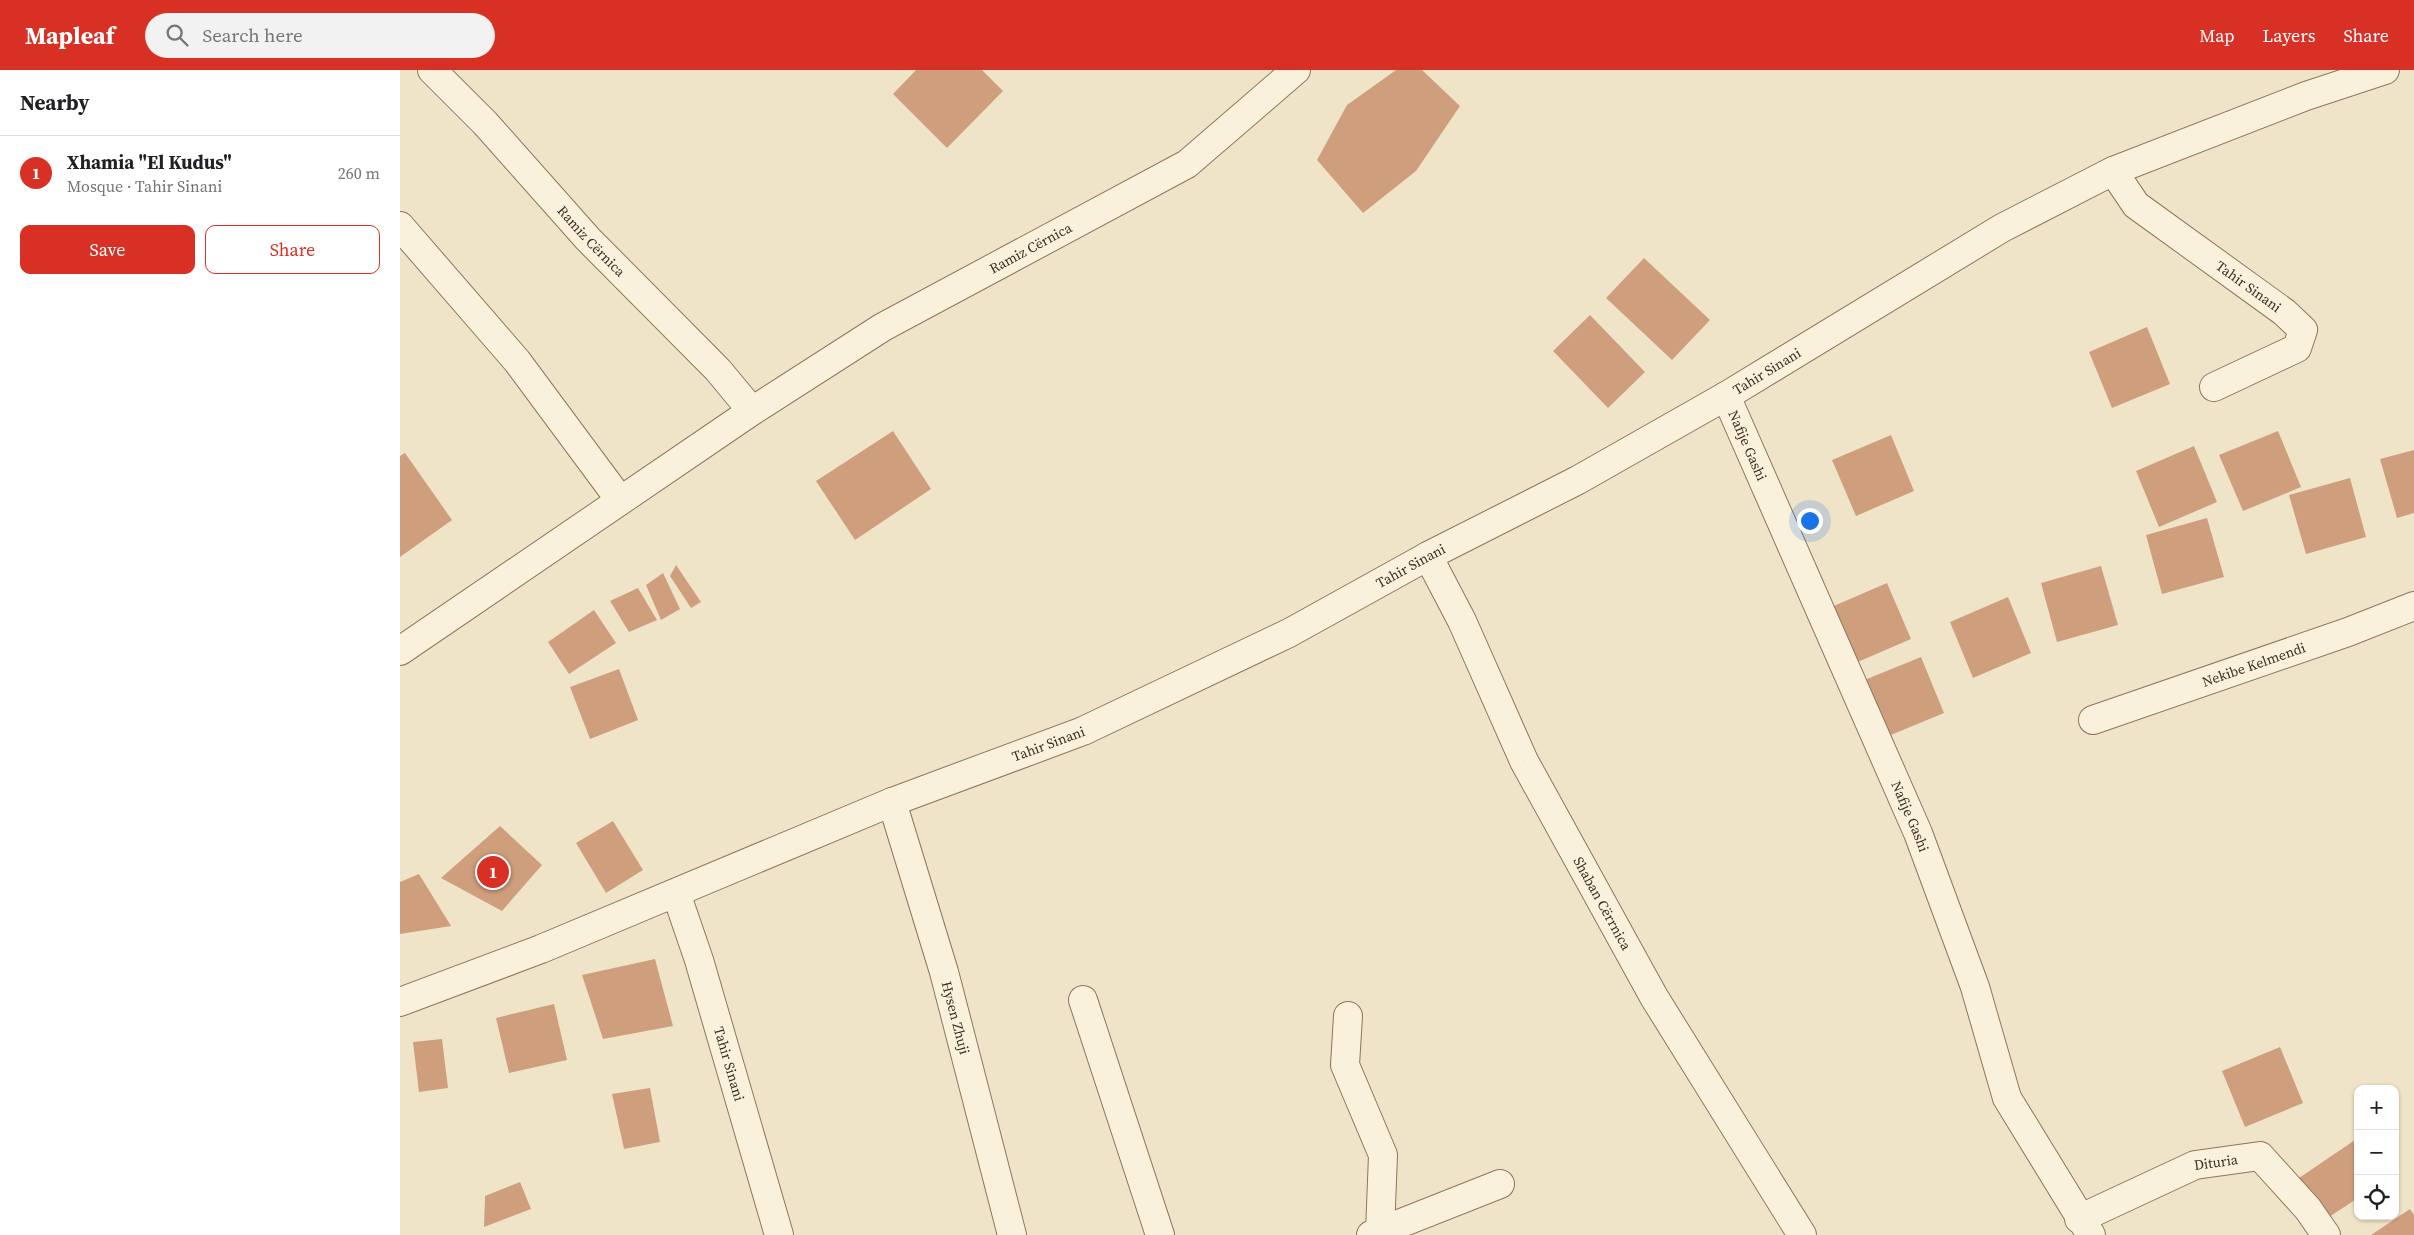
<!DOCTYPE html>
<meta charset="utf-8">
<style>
:root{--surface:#fff;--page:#f2f2f2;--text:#202124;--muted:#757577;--line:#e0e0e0;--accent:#d93025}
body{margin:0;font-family:"Source Serif 4",serif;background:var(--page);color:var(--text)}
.controls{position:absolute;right:15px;bottom:15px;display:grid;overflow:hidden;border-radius:10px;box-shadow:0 1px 4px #0004}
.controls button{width:45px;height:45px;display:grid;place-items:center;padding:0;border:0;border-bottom:1px solid var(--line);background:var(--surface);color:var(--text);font:25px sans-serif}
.you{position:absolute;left:1409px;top:450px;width:18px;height:18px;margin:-12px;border:4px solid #fff;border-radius:50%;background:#1a73e8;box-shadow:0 0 0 8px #1a73e833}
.badge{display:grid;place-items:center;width:32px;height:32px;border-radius:50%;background:var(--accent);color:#fff;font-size:16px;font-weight:700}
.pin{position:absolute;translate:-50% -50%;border:2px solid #fff;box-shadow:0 1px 5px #0006}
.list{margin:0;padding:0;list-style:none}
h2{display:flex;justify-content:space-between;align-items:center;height:65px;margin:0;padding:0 20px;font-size:21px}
h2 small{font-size:16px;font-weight:400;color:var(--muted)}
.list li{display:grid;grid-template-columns:32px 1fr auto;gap:15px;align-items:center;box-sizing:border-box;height:75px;padding:0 20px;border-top:1px solid var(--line)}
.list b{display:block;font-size:19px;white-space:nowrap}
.list p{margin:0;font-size:16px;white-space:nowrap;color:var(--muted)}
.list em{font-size:16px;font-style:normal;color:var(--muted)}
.actions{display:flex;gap:10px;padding:15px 20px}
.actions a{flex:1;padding:11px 0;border:1px solid var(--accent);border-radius:10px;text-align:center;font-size:18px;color:var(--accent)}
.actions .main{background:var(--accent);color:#fff}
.icon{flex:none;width:28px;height:28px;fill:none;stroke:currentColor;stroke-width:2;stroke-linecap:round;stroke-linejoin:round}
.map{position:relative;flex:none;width:2014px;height:1165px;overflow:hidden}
header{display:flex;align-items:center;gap:30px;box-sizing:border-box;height:70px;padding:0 25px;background:var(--accent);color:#fff}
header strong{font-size:24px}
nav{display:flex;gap:28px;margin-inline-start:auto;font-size:18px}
.search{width:350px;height:45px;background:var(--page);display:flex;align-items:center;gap:12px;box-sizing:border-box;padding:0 18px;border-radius:28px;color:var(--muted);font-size:19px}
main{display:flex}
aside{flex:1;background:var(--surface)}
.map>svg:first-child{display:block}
</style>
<header>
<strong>Mapleaf</strong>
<div class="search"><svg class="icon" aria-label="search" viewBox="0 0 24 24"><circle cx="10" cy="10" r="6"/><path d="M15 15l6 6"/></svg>Search here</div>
<nav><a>Map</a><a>Layers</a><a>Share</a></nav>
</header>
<main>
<aside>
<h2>Nearby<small></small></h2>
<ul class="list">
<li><span class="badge">1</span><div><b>Xhamia &quot;El Kudus&quot;</b><p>Mosque · Tahir Sinani</p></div><em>260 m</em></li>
</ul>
<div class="actions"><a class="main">Save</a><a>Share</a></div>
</aside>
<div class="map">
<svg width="2014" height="1165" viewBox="0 0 2014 1165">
<rect width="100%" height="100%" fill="#f0e4c8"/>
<!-- building -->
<path fill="#cf9f7d" d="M516,0H582L603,21L547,78L493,24Z
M996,0H1022L1060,36L1016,101L963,143L917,90L947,35Z
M1244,188L1310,250L1272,290L1206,228Z
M1190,245L1245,302L1208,338L1153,281Z
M1747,257L1770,314L1712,338L1689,282Z
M493,361L531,419L455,470L416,411Z
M1878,361L1901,417L1843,441L1819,385Z
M1491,365L1514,421L1456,446L1432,390Z
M1794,376L1817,432L1759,457L1736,401Z
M2014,380V443L1997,448L1980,389Z
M5,383L52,450L0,487V386Z
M1950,408L1966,467L1906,484L1889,425Z
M1807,448L1824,507L1762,524L1746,465Z
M276,495L301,532L291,538L270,506Z
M1701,496L1718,555L1657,572L1641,513Z
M263,503L280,539L261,550L246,515Z
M1487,513L1511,569L1453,594L1429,538Z
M238,518L257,550L229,562L210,531Z
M1608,527L1631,583L1573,608L1550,552Z
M194,540L216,573L169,604L148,572Z
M1521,587L1544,643L1486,667L1462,611Z
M219,599L238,650L190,669L170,617Z
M213,751L243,800L206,823L176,773Z
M100,756L142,795L102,841L41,808Z
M19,804L51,856L0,864V812Z
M255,889L273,956L203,969L182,905Z
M154,934L167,990L109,1003L96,948Z
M42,969L48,1018L19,1022L13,972Z
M1880,977L1903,1033L1845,1057L1822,1001Z
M250,1018L260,1072L224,1079L212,1024Z
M1955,1070L1958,1074V1128L1926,1149L1899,1108Z
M120,1112L131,1139L84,1157L85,1126Z
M2010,1139L2014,1145V1165H1971Z"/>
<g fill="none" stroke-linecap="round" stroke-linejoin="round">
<!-- minor casing -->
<g stroke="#8d765c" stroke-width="30">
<g id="minor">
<path id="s1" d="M32,0L85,53L188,169L318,300L352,341"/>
<path id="s2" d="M1713,101L1736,135L1884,242L1903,260L1897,278L1814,317"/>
<path d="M0,156L117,291L220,430"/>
<path id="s3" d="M1326,326L1518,763L1575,917L1607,1028L1691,1165"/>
<path id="s4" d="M1028,486L1062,551L1124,691L1254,927L1402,1165"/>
<path id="s5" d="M0,581L352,341L483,257L787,94L896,0"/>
<path id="s6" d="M1693,650L1948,562L2014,536"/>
<path id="s7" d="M492,732L544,902L612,1165"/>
<path id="s8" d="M276,823L299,890L379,1165"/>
<path d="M683,930L760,1165"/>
<path id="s9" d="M0,932L141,879L492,732L683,661L889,563L1028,486L1178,410L1326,326L1602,158L1713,101L1906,26L1985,0"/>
<path d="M948,946L945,995L983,1085L980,1162"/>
<path id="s10" d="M1679,1149L1795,1095L1860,1086L1908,1139L1926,1165"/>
<path d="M971,1165L1100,1114"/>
</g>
</g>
<!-- minor -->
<use href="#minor" stroke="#faf1dc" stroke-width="28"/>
</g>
<g text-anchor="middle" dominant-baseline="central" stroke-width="4" stroke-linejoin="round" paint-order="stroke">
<!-- street labels -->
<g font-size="14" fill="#3d2e20" stroke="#f7eed8">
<text stroke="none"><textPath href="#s1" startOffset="234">Ramiz Cërnica</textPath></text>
<text stroke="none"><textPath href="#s5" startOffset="749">Ramiz Cërnica</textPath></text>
<text stroke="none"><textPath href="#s2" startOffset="180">Tahir Sinani</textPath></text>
<text stroke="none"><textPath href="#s9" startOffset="1508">Tahir Sinani</textPath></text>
<text stroke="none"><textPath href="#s3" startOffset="54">Nafije Gashi</textPath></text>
<text stroke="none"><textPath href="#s9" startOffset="1102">Tahir Sinani</textPath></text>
<text stroke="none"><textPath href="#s6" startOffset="170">Nekibe Kelmendi</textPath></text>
<text stroke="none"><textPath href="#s9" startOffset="698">Tahir Sinani</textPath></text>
<text stroke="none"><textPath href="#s3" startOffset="459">Nafije Gashi</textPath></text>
<text stroke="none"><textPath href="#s4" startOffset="389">Shaban Cërrnica</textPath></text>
<text stroke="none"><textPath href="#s7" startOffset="225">Hysen Zhuji</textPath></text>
<text stroke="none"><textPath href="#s8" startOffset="179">Tahir Sinani</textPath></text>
<text stroke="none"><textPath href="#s10" startOffset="149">Dituria</textPath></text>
</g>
</g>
</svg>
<div class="controls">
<button>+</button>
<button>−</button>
<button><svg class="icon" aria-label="locate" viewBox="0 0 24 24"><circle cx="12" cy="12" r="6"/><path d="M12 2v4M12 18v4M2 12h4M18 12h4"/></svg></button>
</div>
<div class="you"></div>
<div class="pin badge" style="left:93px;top:802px">1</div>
</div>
</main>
